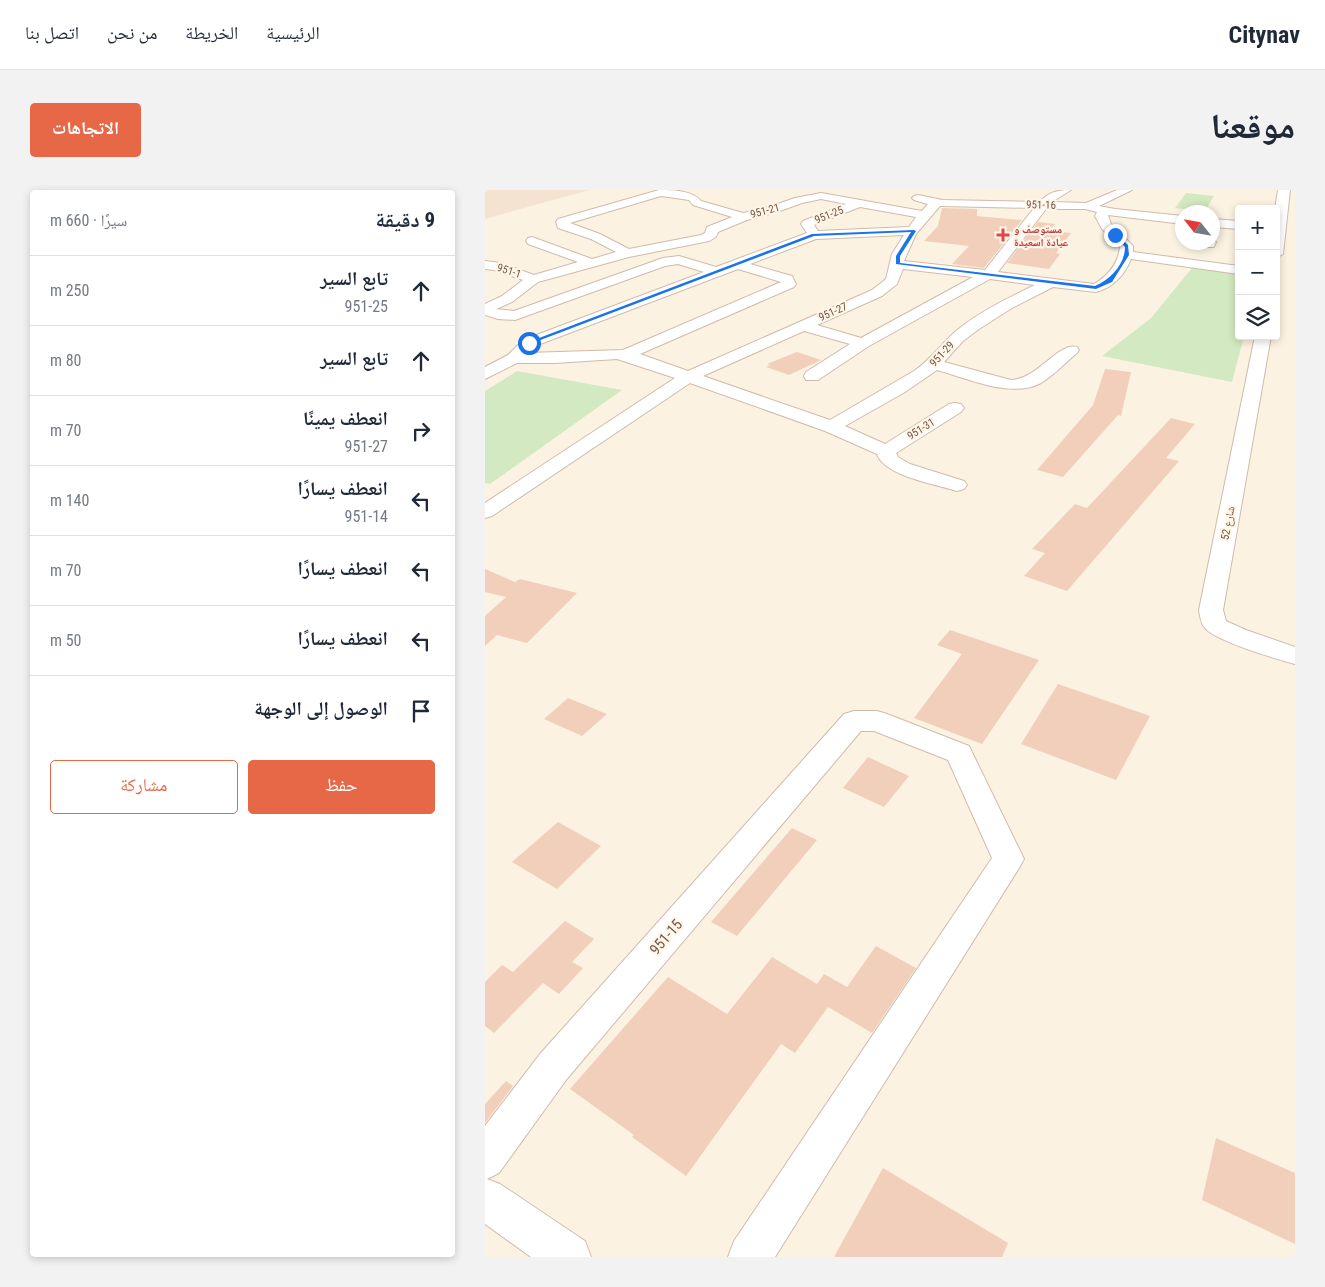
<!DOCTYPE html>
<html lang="ar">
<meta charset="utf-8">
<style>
:root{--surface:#fff;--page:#f2f2f3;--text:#1f2937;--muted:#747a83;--line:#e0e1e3;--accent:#e66847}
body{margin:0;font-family:"Roboto Condensed","Noto Naskh Arabic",sans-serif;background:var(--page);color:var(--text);direction:rtl}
.controls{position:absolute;right:15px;top:15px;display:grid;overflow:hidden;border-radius:5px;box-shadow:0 2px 8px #0003}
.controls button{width:45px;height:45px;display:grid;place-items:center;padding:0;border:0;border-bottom:1px solid var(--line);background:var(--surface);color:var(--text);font:25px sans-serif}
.compass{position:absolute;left:690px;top:15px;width:45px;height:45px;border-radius:50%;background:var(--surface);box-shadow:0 2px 8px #0003;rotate:301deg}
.stop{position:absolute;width:15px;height:15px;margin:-11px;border:4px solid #1a73e8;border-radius:50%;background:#fff}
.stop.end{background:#1a73e8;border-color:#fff;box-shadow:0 1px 5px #0008}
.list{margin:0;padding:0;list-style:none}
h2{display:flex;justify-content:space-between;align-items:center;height:65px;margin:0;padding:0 20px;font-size:21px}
h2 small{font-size:16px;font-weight:400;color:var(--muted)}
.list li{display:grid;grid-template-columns:32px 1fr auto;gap:15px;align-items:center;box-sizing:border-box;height:70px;padding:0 20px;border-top:1px solid var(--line)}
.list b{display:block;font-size:19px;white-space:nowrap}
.list p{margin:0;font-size:16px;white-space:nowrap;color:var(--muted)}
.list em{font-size:16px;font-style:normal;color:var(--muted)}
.actions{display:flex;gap:10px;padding:15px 20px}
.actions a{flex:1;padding:11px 0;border:1px solid var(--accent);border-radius:5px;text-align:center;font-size:18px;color:var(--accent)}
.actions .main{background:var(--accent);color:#fff}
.icon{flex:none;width:28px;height:28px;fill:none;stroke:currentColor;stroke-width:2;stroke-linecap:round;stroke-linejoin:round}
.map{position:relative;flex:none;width:810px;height:1067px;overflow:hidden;direction:ltr;border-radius:5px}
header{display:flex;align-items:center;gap:30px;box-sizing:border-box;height:70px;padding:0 25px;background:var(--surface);border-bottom:1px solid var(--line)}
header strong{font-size:24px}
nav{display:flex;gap:28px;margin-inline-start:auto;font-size:18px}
.intro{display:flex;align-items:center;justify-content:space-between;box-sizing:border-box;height:120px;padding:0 30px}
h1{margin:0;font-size:35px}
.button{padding:12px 22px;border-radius:5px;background:var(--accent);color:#fff;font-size:18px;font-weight:700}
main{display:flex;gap:30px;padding:0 30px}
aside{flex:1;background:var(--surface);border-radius:5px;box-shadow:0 2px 8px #0003}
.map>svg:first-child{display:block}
</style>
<header>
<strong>Citynav</strong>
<nav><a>الرئيسية</a><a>الخريطة</a><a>من نحن</a><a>اتصل بنا</a></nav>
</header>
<div class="intro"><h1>موقعنا</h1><a class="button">الاتجاهات</a></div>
<main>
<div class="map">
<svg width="810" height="1067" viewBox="0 0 810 1067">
<rect width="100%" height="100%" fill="#fcf2e2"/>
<!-- residential -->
<path fill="#f4e3d0" d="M0,0H104L0,29Z"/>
<!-- green -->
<path fill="#d2e9c1" d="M701,3L729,6L720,21L690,18Z
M707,78L754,84V146H759L747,192L617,166L666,128Z
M32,181L137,200L5,294L0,293V201Z"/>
<!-- building -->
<path fill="#f1cfba" d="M457,18L492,19V26L537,30L499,78L467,74L484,56L439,51L453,36Z
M553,32L570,34L564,41L586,43L571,63L575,64L564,79L522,73Z
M312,162L336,170L304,185L281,177L285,175L282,174Z
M620,179L646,182L636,226L633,225L578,287L552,280L608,215Z
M686,228L710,234L681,268L694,271L582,401L539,386L560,363L547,359L590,314L602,318Z
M0,379L30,392L35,389L92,403L42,453L12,445L0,456V426L21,407L0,402Z
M465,440L554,470L497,554L429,528L477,464L452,455Z
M573,494L665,526L631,590L536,554Z
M83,508L122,524L97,546L59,529Z
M383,567L424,586L399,617L358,598Z
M73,632L116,656L72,699L27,672Z
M307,638L332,650L252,746L226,732Z
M80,731L109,749L87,772L98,778L74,804L58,793L9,843L0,836V792L17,775L28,782Z
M391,756L431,778L387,843L343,817L310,863L296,854L201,986L147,947L149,945L85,899L183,787L242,824L287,767L332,794L339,784L362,797Z
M21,891L28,896L0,933V914Z
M731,948L810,983V1054L717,1010Z
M398,978L523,1053L517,1067H349Z"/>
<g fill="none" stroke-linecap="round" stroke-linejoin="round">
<!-- minor casing -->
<g stroke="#cfbbac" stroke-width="2">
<path id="minor" d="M174,0C187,0 207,0 216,11L258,23L284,17L310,8L336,3L437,21L443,14L429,10L427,8L429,6L433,5L457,10L555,12C563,2 573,0 586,0L567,12L601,13L632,0H647L614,16L630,19L698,26V34L623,25L626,34L648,56V62L754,76V84L646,69C640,85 627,98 611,102L568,97L527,118L494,139L478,151L459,172L526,190C553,189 573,152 592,157L594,160L592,163C580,173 569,185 556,193C526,209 482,188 452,180L420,202L360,236L400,254L464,214L470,213L476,214L479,218L476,222L411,263L413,267L425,274L479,291L482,295L479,299L472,301L465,299C445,293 399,285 392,264L340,241L205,193L7,326L0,328V313L190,188L132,169L70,173H32L0,189V177L23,165L38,150L219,82L193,74L180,76L30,130L13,129L0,125V114L17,106L38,90L9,80L0,79V71L16,73L49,85L93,72L43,54L41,51L43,48L47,47L107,69L131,62L106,49L73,38L71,32L73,29ZM176,6L204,10L208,15L247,27L222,37L220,43L216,45L144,59L115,44L85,33ZM336,9L361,14L318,31L316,34L322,43L231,77L194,66L178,68L29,121L11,119L27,112L53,92L144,67L224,51L231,47L233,42L262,30L292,22L317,13ZM455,16H457L549,18L500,80L419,71L431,44ZM375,17L431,27L424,37L333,41L329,35ZM561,19H600L612,22L610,26L617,39L635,57C633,74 624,85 609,94L513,82ZM419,45L407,64L401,89L387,100L203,181L155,164L309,97L311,94L307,86L265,74L331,49ZM253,79L296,92L138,160L41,163L50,156ZM418,79L488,87L376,148L332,135L397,106L412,94ZM505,89L550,95C523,108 494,122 471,141C456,154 445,170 429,181L345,230L218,186L319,141L365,154L321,182L319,186L321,190H333L384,156Z
M793,0H805L798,64L791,68L790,19Z
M728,29L754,31V39L728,37Z
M728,49L731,52L729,57H719L718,52H728Z
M770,146H786L738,420L741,431L761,440L810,457V474C792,469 730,451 720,438C716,434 715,426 714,420Z
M369,521H392L402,524L484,556L539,669L534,678L290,1067H243L249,1051L507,668L463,570L389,541H376L81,890L14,983L2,989L15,994L100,1051L106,1067H46L0,1034V936L55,864L359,524Z"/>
</g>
<!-- minor -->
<use href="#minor" fill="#fff" fill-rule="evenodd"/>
</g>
<!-- route -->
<path fill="#1a73e8" d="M429,40L431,41L415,66V73L610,96C626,89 640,74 640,57L628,44H631L643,55L644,65L627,92L611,99L411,74V66L426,42L329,46L45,154L41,153L327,44Z"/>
<!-- markers -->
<path fill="#e0444e" stroke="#fff6e8" stroke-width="2" d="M515.5 37.5h5v5h5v5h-5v5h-5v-5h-5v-5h5z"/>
<g text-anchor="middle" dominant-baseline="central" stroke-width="4.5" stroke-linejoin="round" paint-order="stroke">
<!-- far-street labels -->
<g font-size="11" fill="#735749" stroke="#fff6e8">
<text transform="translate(556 15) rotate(1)">951-16</text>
<text transform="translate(280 21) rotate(-15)">951-21</text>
<text transform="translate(344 25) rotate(-22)">951-25</text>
<text transform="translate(24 81) rotate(18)">951-1</text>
<text transform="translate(348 122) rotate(-24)">951-27</text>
<text transform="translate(457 164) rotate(-47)">951-29</text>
<text transform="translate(436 239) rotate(-32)">951-31</text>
<text transform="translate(743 333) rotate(-79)">شارع 52</text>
</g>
<!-- far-health labels -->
<g font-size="11" font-weight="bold" fill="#be3a42" stroke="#fff6e8" text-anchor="start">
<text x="529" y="39">مستوصف و<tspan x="529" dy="13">عيادة اسعيدة</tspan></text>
</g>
<!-- near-street labels -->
<g font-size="15" fill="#735749" stroke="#fff6e8">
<text transform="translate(181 747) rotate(-49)">951-15</text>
</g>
</g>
</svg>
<div class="controls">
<button>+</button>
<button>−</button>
<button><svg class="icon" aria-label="layers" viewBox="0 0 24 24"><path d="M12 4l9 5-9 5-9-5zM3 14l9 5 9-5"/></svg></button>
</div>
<svg class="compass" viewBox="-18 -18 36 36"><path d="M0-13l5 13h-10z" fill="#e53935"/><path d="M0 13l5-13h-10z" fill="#747a83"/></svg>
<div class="stop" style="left:44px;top:153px"></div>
<div class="stop end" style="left:630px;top:45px"></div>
</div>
<aside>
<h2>9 دقيقة<small>سيرًا · 660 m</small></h2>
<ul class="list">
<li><svg class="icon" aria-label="ahead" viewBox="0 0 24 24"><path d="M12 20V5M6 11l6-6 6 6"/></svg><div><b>تابع السير</b><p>951-25</p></div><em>250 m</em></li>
<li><svg class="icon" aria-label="ahead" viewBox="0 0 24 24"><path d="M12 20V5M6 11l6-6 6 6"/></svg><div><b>تابع السير</b></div><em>80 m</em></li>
<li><svg class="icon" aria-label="right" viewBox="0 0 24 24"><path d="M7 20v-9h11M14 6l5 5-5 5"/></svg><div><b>انعطف يمينًا</b><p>951-27</p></div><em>70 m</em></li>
<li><svg class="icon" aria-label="left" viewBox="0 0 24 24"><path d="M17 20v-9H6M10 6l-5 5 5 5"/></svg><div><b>انعطف يسارًا</b><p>951-14</p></div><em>140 m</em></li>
<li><svg class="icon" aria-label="left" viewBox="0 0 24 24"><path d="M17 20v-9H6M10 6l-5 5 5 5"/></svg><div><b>انعطف يسارًا</b></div><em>70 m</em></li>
<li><svg class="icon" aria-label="left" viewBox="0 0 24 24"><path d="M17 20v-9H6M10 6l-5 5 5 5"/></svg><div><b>انعطف يسارًا</b></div><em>50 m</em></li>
<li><svg class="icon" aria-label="arrive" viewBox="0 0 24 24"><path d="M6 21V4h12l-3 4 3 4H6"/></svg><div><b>الوصول إلى الوجهة</b></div></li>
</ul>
<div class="actions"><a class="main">حفظ</a><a>مشاركة</a></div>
</aside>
</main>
